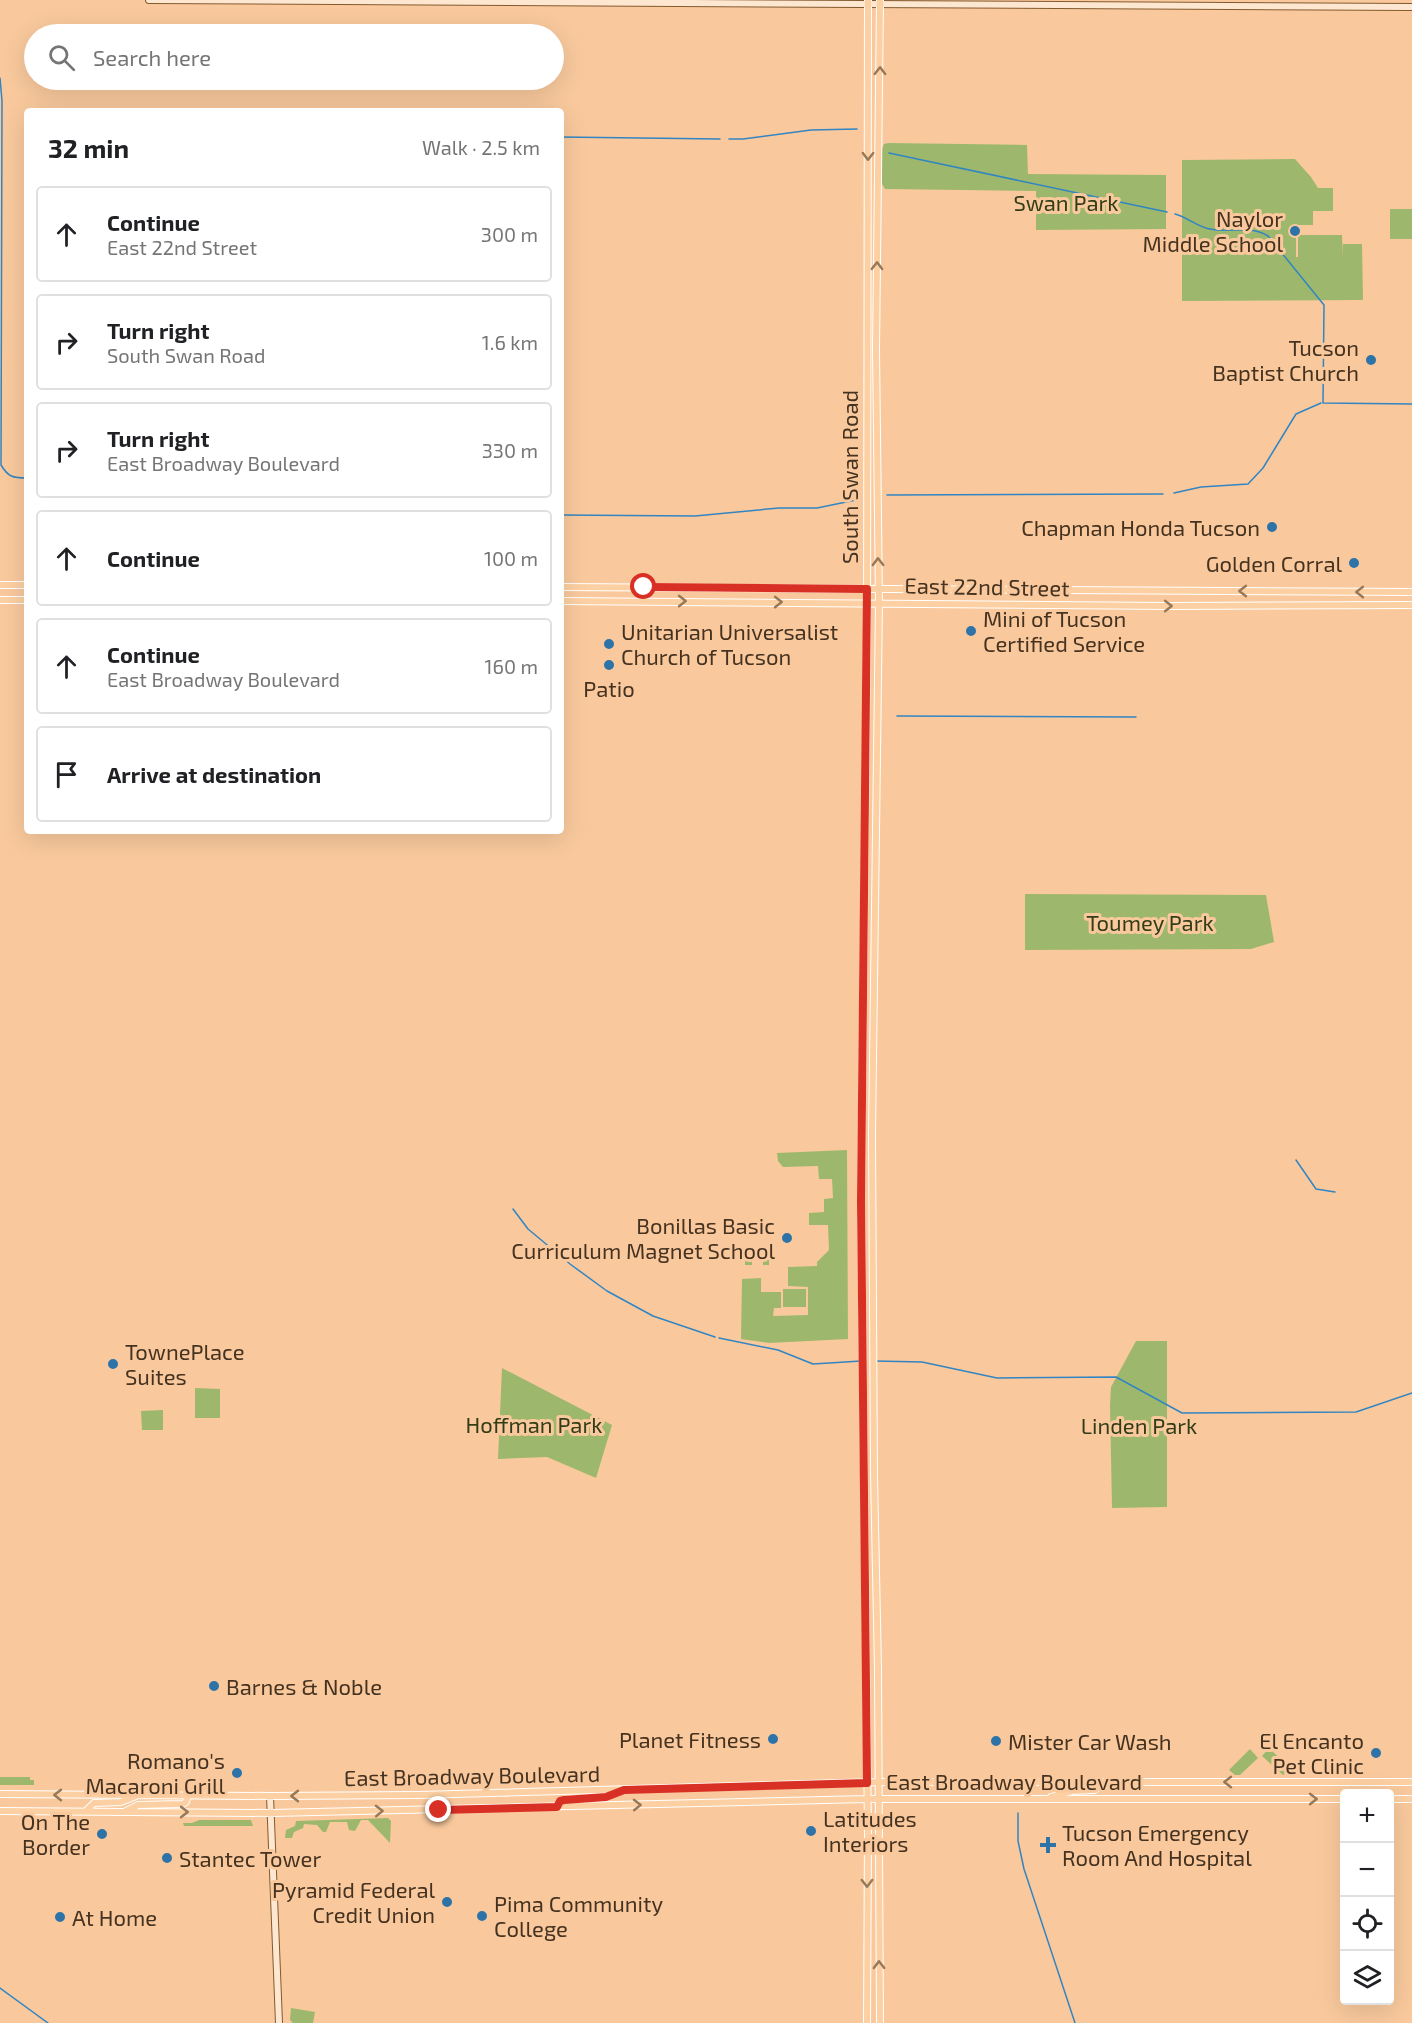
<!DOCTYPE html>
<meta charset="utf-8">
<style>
:root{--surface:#fff;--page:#f6f6f6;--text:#202124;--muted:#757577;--line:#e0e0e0}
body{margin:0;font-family:"Exo 2",sans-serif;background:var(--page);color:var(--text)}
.controls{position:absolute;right:18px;bottom:18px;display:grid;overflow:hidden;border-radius:6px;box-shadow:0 6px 24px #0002}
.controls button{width:54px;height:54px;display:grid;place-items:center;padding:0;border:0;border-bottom:2px solid var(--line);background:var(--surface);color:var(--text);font:30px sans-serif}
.stop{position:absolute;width:18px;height:18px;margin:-14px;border:4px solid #d93025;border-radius:50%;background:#fff}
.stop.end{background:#d93025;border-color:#fff;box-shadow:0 2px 6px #0008}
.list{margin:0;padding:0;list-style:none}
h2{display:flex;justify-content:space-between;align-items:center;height:78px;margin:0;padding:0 24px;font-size:26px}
h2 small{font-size:20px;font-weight:400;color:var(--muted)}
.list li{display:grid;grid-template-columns:39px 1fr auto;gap:18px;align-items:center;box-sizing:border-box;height:96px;margin:0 12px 12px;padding:0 12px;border:2px solid var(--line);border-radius:6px}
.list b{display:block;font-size:22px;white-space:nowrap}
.list p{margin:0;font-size:20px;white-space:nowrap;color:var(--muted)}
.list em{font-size:20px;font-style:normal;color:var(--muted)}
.icon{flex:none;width:33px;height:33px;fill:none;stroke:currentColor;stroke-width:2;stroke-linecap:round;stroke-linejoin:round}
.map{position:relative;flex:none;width:1412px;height:2023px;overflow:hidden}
.search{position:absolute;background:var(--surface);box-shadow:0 6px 24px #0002;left:24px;top:24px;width:540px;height:66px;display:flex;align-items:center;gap:15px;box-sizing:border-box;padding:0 21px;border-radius:33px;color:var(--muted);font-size:22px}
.panel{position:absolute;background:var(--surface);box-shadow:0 6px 24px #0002;left:24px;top:108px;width:540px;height:726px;border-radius:6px}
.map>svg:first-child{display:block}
</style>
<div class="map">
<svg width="1412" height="2023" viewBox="0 0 1412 2023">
<rect width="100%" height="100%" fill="#f9c99d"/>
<!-- green -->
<path fill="#9db86d" d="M888,143L1027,145L1028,174L1166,175V229L1036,230V191L885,189L882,184V149L884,144Z
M1295,159L1311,177L1318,188H1333V211H1313V225H1296V257H1298V235H1342L1343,257V244H1362L1363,300L1182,301V160Z
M1390,209H1412V239H1390Z
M1025,894L1266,895L1274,942L1251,949L1025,950Z
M847,1150L848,1339L769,1343L741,1339L742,1279L761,1278V1292H781V1308H774L773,1316L808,1315V1287L788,1286V1267L817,1266V1262L829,1250L828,1225H809V1213L824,1212V1199L833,1198L832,1179H819L818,1166L783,1167L778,1161L777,1153Z
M748,1253H769V1265H763V1260H752V1265H745V1255Z
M783,1289H806V1307H783Z
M1136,1341H1167V1507L1112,1508L1110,1405L1111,1387Z
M502,1368L612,1425L596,1478L547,1457L498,1459Z
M195,1388L220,1389V1418H195Z
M163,1410V1430H142L141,1411Z
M1269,1748L1290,1768L1283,1775L1262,1756Z
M1250,1749L1258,1758L1240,1775H1235L1229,1770Z
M0,1777H30V1780H34V1785H0Z
M388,1818L391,1821L390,1843L368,1820H361L355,1831L349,1830L347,1822H330L326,1832H323L317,1825L304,1824L303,1828L294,1832L292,1838H285L286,1830L295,1826L296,1821Z
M199,1820H251L253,1826H184L183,1823H192Z
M291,2008L315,2012L313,2023H293L290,2020Z"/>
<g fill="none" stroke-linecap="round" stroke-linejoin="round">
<!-- stream -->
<path stroke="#3285c2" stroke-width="1.5" d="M0,78L2,101L1,465C8,477 13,478 27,478
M561,137L720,139
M729,139H743L811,130L857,129
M889,153L1167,212
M1175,214C1187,217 1198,227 1210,229C1230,233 1250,225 1268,236L1324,305L1323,403L1412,404
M1174,493L1201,487L1248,484L1263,468L1296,414L1321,403
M887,495L1163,494
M561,515L695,516L779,508H817L856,500
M897,716L1136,717
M1296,1160L1316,1189L1335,1192
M513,1209L528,1229L570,1264L607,1291L653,1316L715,1337
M719,1338L778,1350L813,1364L861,1361
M875,1361L922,1362L997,1378L1116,1377L1182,1413L1356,1412L1412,1393
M1018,1813V1841L1024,1869L1075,2023
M0,1988L48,2023"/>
<!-- secondary casing -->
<g stroke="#835a2f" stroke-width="8">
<path id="secondary" d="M149,0L1412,7
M270,1796L279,2023"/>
</g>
<!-- primary casing -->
<g stroke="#fff" stroke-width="8">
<path id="primary" d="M0,585H27
M561,587L1412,592
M0,600H27
M561,601L1170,606L1412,605
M0,1794L271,1796L418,1795L878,1782H1412
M1051,1797L1072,1791L1094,1790L1099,1787L1100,1782
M1390,1799H1412
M557,1807L560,1801L564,1800L606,1797L618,1792
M0,1811L272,1813L867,1799H1344
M86,1811L94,1803L121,1802L136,1796
M126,1811L138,1805L183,1804L186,1802L188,1795
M867,2023L868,1834L861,1201L867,640L868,0
M880,2023L878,1669L874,1475L872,1136L879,602L876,350L880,0"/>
</g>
<!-- secondary -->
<use href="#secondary" stroke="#fee7d0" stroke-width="6"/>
<!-- primary -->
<use href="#primary" stroke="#fcd0a2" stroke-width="6"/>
</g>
<!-- one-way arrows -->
<defs><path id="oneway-chevron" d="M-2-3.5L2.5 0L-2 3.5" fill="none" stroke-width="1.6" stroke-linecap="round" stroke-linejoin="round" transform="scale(1.5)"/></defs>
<g stroke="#97795a">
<use href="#oneway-chevron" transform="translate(880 71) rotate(-89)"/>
<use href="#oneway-chevron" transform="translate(868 156) rotate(91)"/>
<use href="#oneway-chevron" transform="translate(877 266) rotate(-89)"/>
<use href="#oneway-chevron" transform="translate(878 562) rotate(-91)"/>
<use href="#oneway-chevron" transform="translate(1243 591) rotate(-180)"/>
<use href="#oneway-chevron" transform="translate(1360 592) rotate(-180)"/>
<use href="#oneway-chevron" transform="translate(682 601)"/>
<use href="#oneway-chevron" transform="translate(778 602)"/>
<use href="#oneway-chevron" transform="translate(1168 606)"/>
<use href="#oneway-chevron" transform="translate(1228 1782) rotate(180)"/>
<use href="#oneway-chevron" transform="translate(58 1795) rotate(-180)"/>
<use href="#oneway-chevron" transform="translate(295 1796) rotate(180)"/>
<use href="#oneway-chevron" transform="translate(1313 1799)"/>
<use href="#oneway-chevron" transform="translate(637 1805) rotate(-1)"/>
<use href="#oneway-chevron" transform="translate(379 1811) rotate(-1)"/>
<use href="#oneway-chevron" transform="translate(184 1812)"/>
<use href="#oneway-chevron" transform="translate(867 1883) rotate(90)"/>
<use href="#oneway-chevron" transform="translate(879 1965) rotate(-91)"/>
</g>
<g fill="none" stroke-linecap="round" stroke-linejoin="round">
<!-- route -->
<path stroke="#d93025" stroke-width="8" d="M439,1810L557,1807L560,1801L564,1800L606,1797L624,1790L867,1783L861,1201L867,589L644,587"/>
</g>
<!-- markers -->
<g fill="#2e73a8" stroke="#f9c99d" stroke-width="2">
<circle cx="1295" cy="231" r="6"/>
<circle cx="1371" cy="360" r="6"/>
<circle cx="1272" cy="527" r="6"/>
<circle cx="1354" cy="563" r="6"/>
<circle cx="971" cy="631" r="6"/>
<circle cx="609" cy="644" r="6"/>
<circle cx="609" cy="665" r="6"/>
<circle cx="787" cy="1238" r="6"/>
<circle cx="113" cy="1364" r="6"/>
<circle cx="214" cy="1686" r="6"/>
<circle cx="773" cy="1739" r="6"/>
<circle cx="996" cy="1741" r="6"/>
<circle cx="1376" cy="1753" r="6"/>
<circle cx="237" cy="1773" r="6"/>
<circle cx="811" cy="1831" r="6"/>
<circle cx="102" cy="1834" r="6"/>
<path d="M1045 1836h6v6h6v6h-6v6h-6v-6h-6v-6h6z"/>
<circle cx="167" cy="1858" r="6"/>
<circle cx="447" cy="1902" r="6"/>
<circle cx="482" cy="1916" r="6"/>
<circle cx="60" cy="1917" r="6"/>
</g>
<g text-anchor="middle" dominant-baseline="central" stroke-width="6" stroke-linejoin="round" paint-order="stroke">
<!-- park labels -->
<g font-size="22" fill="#313d18" stroke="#f9c99d">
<text x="1066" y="202">Swan Park</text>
<text x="1150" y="922">Toumey Park</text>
<text x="534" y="1424">Hoffman Park</text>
<text x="1139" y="1425">Linden Park</text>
</g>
<!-- poi labels -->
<g font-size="22" fill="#453220" stroke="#f9c99d" text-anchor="end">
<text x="1283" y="218">Naylor<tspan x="1283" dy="25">Middle School</tspan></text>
<text x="1359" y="347">Tucson<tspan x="1359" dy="25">Baptist Church</tspan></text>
<text x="1260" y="527">Chapman Honda Tucson</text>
<text x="1342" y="563">Golden Corral</text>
<text x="983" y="618" text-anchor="start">Mini of Tucson<tspan x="983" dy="25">Certified Service</tspan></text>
<text x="621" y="631" text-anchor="start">Unitarian Universalist<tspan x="621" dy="25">Church of Tucson</tspan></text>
<text x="609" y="688" text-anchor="middle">Patio</text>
<text x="775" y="1225">Bonillas Basic<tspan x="775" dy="25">Curriculum Magnet School</tspan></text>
<text x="125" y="1351" text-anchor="start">TownePlace<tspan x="125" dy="25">Suites</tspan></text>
<text x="226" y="1686" text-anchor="start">Barnes &amp; Noble</text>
<text x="761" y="1739">Planet Fitness</text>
<text x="1364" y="1740">El Encanto<tspan x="1364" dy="25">Pet Clinic</tspan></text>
<text x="1008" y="1741" text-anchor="start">Mister Car Wash</text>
<text x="225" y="1760">Romano's<tspan x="225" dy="25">Macaroni Grill</tspan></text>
<text x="823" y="1818" text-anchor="start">Latitudes<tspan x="823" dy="25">Interiors</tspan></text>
<text x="90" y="1821">On The<tspan x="90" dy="25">Border</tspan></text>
<text x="1062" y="1832" text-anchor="start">Tucson Emergency<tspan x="1062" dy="25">Room And Hospital</tspan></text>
<text x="179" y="1858" text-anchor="start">Stantec Tower</text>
<text x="435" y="1889">Pyramid Federal<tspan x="435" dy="25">Credit Union</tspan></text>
<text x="494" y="1903" text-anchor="start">Pima Community<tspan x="494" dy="25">College</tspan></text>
<text x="72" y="1917" text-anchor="start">At Home</text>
</g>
<!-- street labels -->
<g font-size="22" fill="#453220" stroke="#f9c99d">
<text transform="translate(849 477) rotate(-90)">South Swan Road</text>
<text transform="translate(987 586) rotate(1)">East 22nd Street</text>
<text transform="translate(472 1775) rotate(-1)">East Broadway Boulevard</text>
<text x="1014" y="1781">East Broadway Boulevard</text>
</g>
</g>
</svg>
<div class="controls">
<button>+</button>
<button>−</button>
<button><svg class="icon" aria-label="locate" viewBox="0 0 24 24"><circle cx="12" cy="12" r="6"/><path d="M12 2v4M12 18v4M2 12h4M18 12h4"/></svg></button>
<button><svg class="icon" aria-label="layers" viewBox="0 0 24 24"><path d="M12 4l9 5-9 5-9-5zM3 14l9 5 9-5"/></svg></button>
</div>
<div class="stop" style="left:644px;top:587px"></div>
<div class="stop end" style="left:439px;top:1810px"></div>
<div class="search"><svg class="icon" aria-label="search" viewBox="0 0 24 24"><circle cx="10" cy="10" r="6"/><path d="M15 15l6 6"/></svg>Search here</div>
<section class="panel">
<h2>32 min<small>Walk · 2.5 km</small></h2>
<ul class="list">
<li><svg class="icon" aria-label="ahead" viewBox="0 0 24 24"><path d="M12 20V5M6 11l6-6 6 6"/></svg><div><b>Continue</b><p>East 22nd Street</p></div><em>300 m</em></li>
<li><svg class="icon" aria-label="right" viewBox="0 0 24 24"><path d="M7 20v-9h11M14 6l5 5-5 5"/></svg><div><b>Turn right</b><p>South Swan Road</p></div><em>1.6 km</em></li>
<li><svg class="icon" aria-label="right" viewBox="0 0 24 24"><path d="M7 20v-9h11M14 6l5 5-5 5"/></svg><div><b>Turn right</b><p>East Broadway Boulevard</p></div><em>330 m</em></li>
<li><svg class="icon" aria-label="ahead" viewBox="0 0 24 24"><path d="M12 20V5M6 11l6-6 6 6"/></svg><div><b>Continue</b></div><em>100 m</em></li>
<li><svg class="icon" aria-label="ahead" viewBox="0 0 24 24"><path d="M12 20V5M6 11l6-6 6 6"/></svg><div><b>Continue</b><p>East Broadway Boulevard</p></div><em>160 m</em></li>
<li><svg class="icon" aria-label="arrive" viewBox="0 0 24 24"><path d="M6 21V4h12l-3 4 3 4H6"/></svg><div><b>Arrive at destination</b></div></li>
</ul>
</section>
</div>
